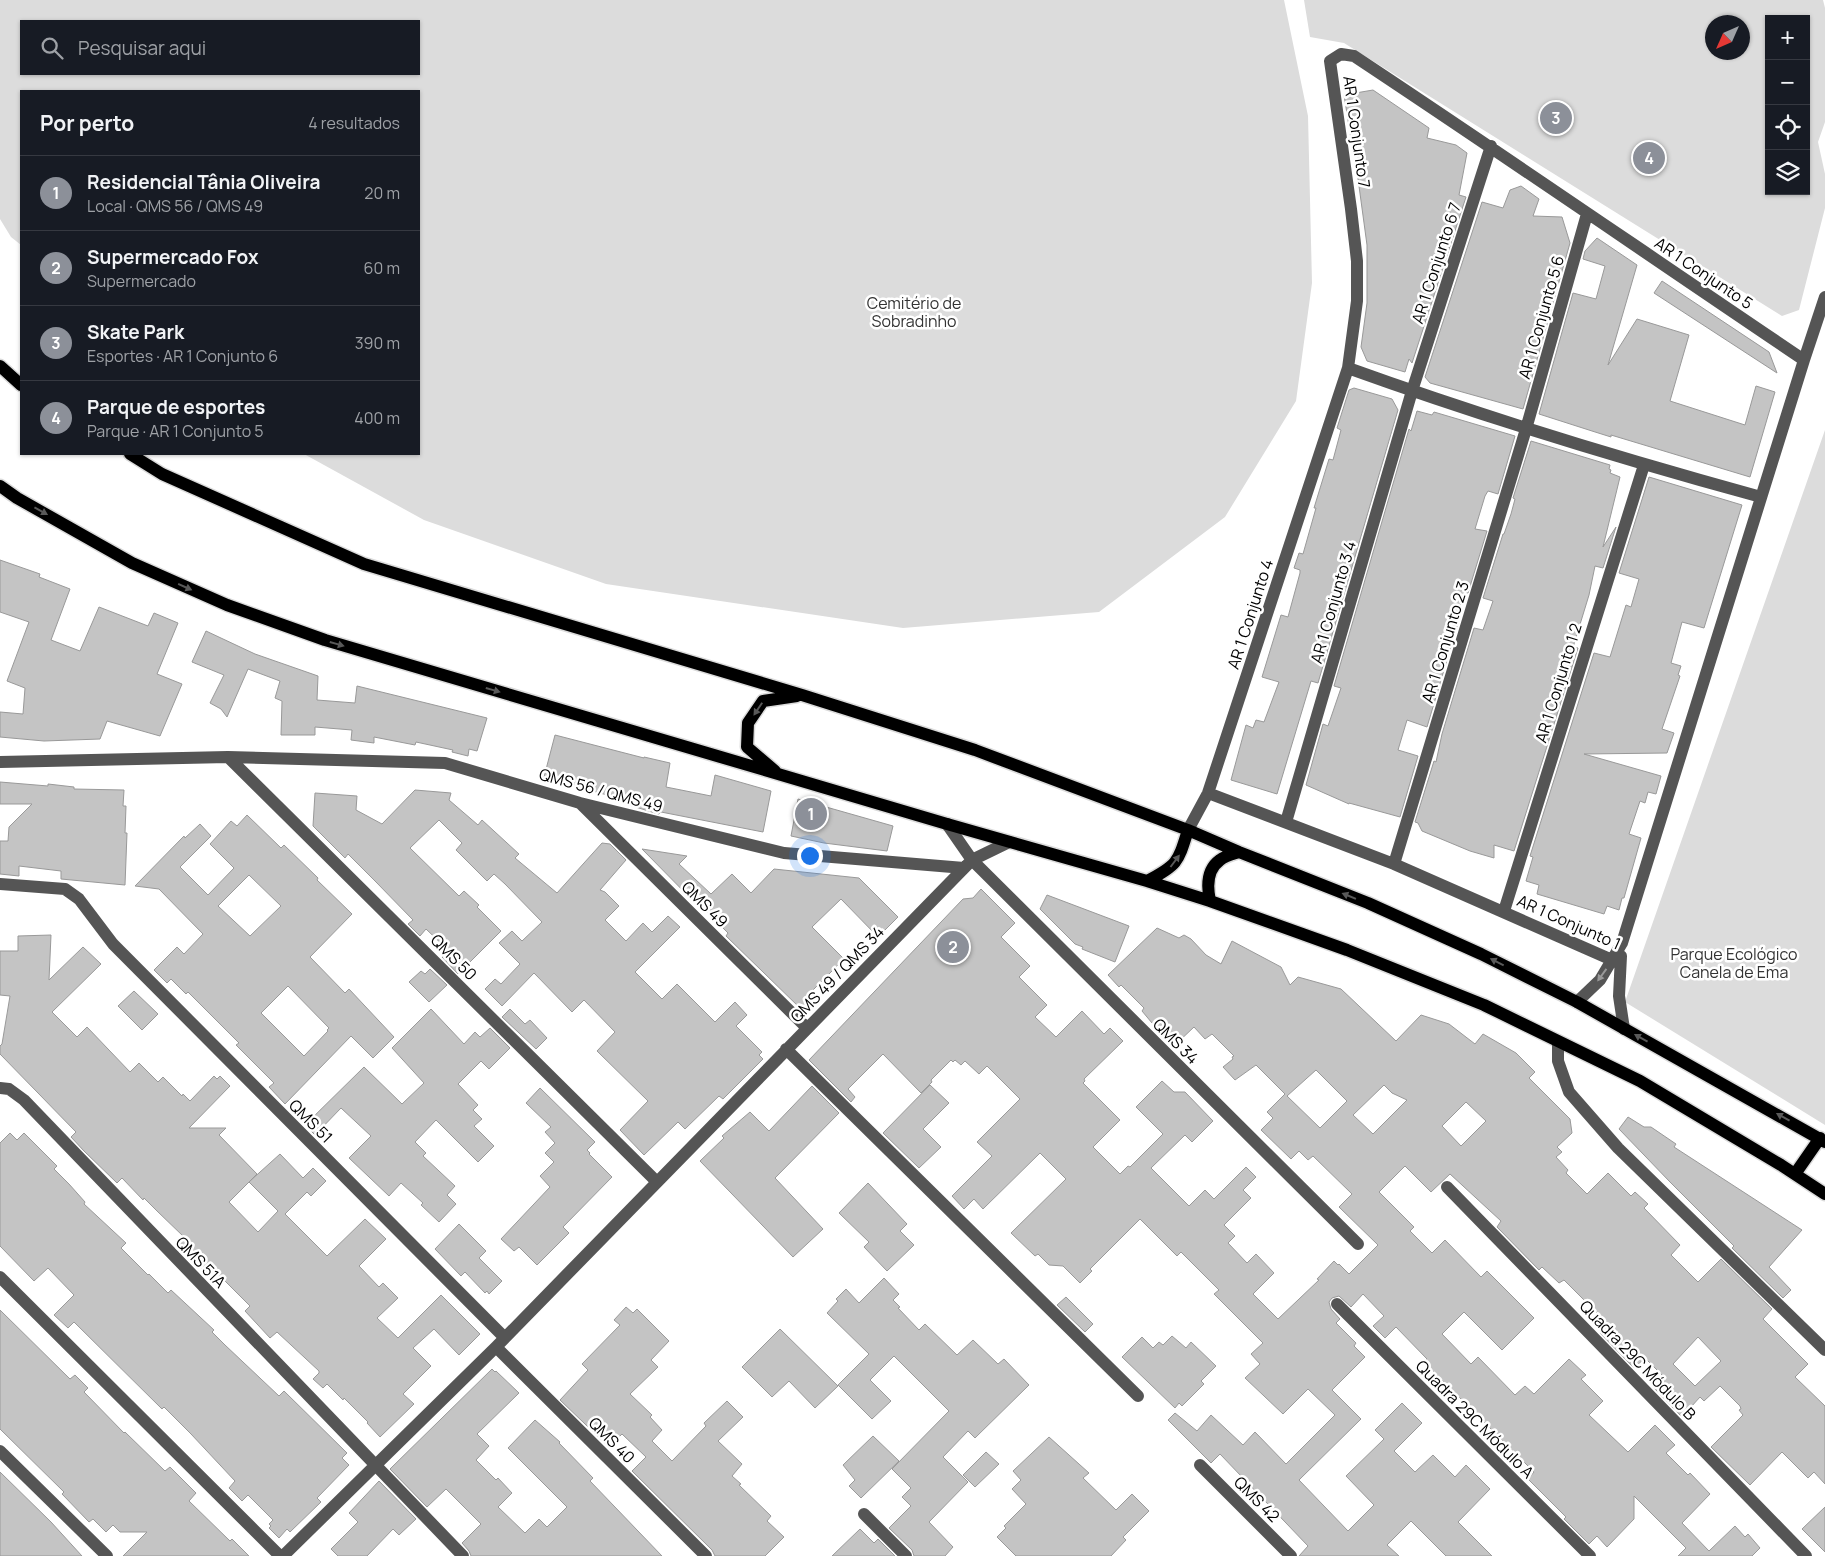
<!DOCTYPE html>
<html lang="pt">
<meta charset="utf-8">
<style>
:root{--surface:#171b24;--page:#20242c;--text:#f1f3f6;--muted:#9ea1a6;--line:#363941;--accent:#8c9099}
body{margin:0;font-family:Manrope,sans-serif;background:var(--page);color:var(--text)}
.controls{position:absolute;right:15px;top:15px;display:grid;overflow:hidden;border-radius:0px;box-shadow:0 1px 4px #0004}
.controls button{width:45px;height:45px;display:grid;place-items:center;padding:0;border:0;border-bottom:1px solid var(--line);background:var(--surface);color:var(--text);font:25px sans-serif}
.compass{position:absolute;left:1705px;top:15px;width:45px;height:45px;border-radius:50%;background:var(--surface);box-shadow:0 1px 4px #0004;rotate:225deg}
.you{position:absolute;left:809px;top:855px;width:18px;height:18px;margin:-12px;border:4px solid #fff;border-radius:50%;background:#1a73e8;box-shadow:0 0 0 8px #1a73e833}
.badge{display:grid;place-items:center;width:32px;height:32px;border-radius:50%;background:var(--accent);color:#fff;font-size:16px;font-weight:700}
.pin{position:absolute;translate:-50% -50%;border:2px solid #fff;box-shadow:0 1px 5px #0006}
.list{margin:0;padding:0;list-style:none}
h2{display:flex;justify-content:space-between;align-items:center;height:65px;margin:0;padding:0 20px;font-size:21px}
h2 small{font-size:16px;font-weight:400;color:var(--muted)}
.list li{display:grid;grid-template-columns:32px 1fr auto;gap:15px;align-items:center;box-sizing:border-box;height:75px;padding:0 20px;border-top:1px solid var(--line)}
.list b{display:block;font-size:19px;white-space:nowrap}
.list p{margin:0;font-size:16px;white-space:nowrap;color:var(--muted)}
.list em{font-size:16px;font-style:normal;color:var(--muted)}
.icon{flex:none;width:28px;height:28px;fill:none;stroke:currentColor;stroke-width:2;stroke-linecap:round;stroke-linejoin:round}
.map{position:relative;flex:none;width:1825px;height:1556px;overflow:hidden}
.search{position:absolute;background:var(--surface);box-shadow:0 1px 4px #0004;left:20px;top:20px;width:400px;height:55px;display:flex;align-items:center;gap:12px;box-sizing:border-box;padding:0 18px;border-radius:0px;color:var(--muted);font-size:19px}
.panel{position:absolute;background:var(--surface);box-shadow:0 1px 4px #0004;left:20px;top:90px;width:400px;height:365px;border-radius:0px}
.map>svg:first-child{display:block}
</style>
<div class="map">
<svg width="1825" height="1556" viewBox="0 0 1825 1556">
<rect width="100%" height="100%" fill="#fff"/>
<!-- green -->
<path fill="#dcdcdc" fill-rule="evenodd" d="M0,0H1284L1308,116L1312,283L1296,401L1225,517L1099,612L903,628L606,584L424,520L304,454H419V91H21V245L11,237L0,219ZM21,21H419V74H21Z
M1304,0H1823L1825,8V122L1818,142L1825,174V208L1799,310L1782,316L1344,43L1310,37ZM1769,19H1806V191H1769ZM1712,22H1742V52H1712Z
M1825,430V1125L1625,1002Z"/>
<!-- building -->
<path fill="#c4c4c4" stroke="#999" fill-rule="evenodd" d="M1373,90L1429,128L1427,138L1456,145L1467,153L1459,195L1466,197L1412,363L1409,359L1405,372L1367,361L1361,347L1367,303V245L1356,164L1360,148L1352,145L1344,95Z
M1521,186L1539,199L1533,216L1562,217L1570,243L1523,409L1430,383L1425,377L1482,202L1503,208L1510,190Z
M1597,238L1637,265L1608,365L1637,319L1689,335L1670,401L1745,425L1756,386L1775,392L1750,477L1611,435V437L1592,431L1539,414L1573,293L1596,299L1605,266L1583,259L1585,251Z
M1662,281L1769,352L1777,373L1654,293Z
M1354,388L1392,399L1398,410L1318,683L1311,681L1277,794L1231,780L1246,725L1253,728L1256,720L1264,722L1279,682L1262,677L1281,615L1288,617L1300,573V570L1294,568L1299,553L1303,554L1316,508H1314L1329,459L1333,460L1341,430L1337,428L1349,390Z
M1417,411L1432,415L1434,412L1515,436L1498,494L1488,491L1485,496L1475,529L1487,531L1468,593L1464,592L1456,623H1458L1427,727L1407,720L1398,750L1418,756L1400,817L1349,803V804L1306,785L1323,724L1328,726L1341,688L1334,686L1409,429L1411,431Z
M1531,441L1610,465L1609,469L1611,470L1610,473L1620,477L1603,547L1616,527L1603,568L1595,566L1589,595L1574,644V647L1578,648L1514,851L1494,845V858L1470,851L1422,831L1418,823L1415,822L1434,761L1436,762L1442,734L1474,628L1483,630L1493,601L1483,598L1503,534H1504L1511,514L1515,499L1513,498Z
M1649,477L1742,505L1704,628L1682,622L1671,663L1681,666L1678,675L1680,676L1662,729L1674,733L1667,753L1584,754L1661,776L1656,794L1648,792L1645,803L1640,801L1629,834L1641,838L1624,898H1622L1619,910L1607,906L1604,914L1537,894L1539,885L1526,881L1533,857L1530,856L1594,653L1610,657L1626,605L1631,607L1639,579L1619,573Z
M0,560L40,574L39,577L70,589L51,640L80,651L99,607L148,626L154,613L178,623L157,674L182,684L160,736L107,721L100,739L44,741L0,737V712L23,714L25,688L7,681L29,622L0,612Z
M206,631L255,654L318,676L317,700L355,703L357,686L487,718L477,751L469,749L468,756L452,752L453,750L416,742L415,745L374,737V743L351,740L352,730L315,727V735H281L282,701L275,698L280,681L248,669L227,717L221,709L210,703L224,675L192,662Z
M555,735L644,758V757L670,763L666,787L711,796L715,775L771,791L763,832L661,812L659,814L655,813L629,805L628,801L544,777Z
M0,782L48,786V784L74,787V789L124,790L123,806H126L125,833H127L125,885L61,879V871L19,866V876L0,874V841H8L9,827L32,804H0Z
M415,790L451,793L449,800L478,825L482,820L519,854L515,858L557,893L602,843L610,844L626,860L600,890L605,892L619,906L605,920L626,941L643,923L652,932L668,916L680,927L635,972L662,999L677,984L715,1022L735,1002L747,1015L736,1026L762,1052L759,1055L763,1059L723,1099L719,1096L685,1129L678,1122L644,1155L620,1130L648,1101L597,1051L615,1032L584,1000L572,1012L534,973L502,1006L485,989L495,979L501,984L520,964L499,943L512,931L522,941L542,922L505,884L494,874L487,881L456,850L462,843L439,820L410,848L459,896L464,891L479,905L477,907L501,931L458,974L442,957L449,951L426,929L420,936L408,924L413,920L376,882L348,854L345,858L313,826L315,793L357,796L356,810L382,824Z
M798,799L893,826L887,851L824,843L791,836Z
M247,815L281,848L284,845L318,878L317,880L352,914L310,957L345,993L349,989L394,1037L373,1058L351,1036L285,1104L269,1087L274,1083L236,1045L239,1043L188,992L186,994L171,979L167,983L154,970L177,947L184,954L203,934L159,889L135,886L184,836L185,838L200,824L211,836L180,867L208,895L234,868L210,844L231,821L237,826ZM249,875L281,906L250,936L218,906ZM288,986L329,1028L327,1030L328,1031L304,1056L261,1013Z
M642,849L687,856L679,864L711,894L732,874L751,893L774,869L859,878L898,917L878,937L841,899L812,927L844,959L811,992L815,995L801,1009L726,936L728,933L704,909L703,911Z
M981,889L1015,923L1001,937L1030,966L1019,977L1047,1005L1035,1017L1056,1037L1082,1011L1104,1034L1110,1028L1123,1041L1084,1079L1085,1081L1083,1083L1120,1120L1093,1147L1120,1174L1128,1166L1130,1167L1163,1134L1136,1107L1162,1081L1174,1092H1185L1213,1121L1192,1142L1185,1135L1151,1168L1189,1206L1205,1190L1214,1199L1246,1167L1256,1177L1243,1190L1251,1198L1224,1225L1235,1236L1228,1243L1247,1263L1256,1254L1274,1273L1253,1294L1278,1319L1319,1280L1317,1279L1334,1261L1338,1265L1339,1264L1349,1274L1378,1245L1339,1207L1352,1194L1313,1156L1308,1160L1299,1151L1291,1159L1261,1130L1273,1118L1267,1112L1285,1094L1256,1065L1235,1080L1223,1067L1233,1059L1232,1057L1234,1056L1212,1034L1205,1039L1194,1027L1175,1045L1152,1023L1142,1011L1144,1008L1121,985L1119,987L1108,975L1157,928L1179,938L1184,935L1191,939L1206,955L1221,964L1232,941L1281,967L1290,985L1298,977L1341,989L1396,1041L1421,1015L1449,1024L1475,1044L1483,1034L1516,1053L1535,1072L1529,1078L1570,1119L1572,1133L1557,1147L1562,1152L1556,1157L1568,1170L1566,1173L1587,1194L1608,1173L1631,1196L1635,1192L1648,1204L1644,1208L1680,1245L1671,1255L1698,1282L1721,1259L1772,1309L1763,1319L1808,1364L1795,1377L1825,1406V1484L1814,1472L1808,1478L1782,1452L1750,1485L1711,1447L1743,1415L1739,1410L1741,1409L1740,1406L1720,1386L1704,1401L1700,1397L1682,1417L1654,1388L1665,1378L1645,1358L1634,1368L1600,1333L1608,1324L1564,1280L1559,1283L1542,1267L1539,1270L1497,1227L1501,1221L1450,1174L1431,1192L1405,1166L1379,1192L1414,1227L1410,1231L1432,1253L1445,1240L1481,1277L1487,1271L1534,1318L1502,1350L1464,1312L1442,1334L1471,1364L1478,1357L1515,1395L1525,1386L1534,1394L1569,1359L1586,1375L1581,1379L1603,1401L1589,1415L1628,1452L1655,1425L1675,1445L1666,1453L1688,1475L1690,1473L1710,1494L1682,1523L1709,1551L1735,1526L1745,1537L1748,1534L1760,1548L1752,1556H1678L1686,1548L1634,1496V1519L1607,1547L1597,1536L1589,1544L1564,1519L1566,1517L1528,1479L1534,1472L1424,1362L1427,1359L1396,1327L1385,1338L1373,1326L1384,1316L1363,1294L1351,1307L1339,1296L1332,1298L1329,1302L1331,1309L1340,1319L1336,1323L1356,1343L1354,1346L1365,1357L1332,1390L1361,1419L1299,1480L1348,1531L1374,1505L1346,1476L1384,1439L1375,1430L1402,1403L1422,1423L1394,1451L1415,1472L1433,1455L1455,1477L1466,1465L1490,1489L1458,1522L1492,1556H1446L1411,1521L1387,1545L1399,1556H1299L1308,1546L1220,1454L1211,1463L1168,1420L1175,1413L1197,1431L1211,1415L1243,1445L1255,1432L1286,1464L1335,1415L1308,1389L1283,1414L1245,1378L1260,1364L1251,1354L1263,1343L1214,1294L1219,1290L1181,1252L1177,1256L1140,1219L1090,1269L1092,1271L1080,1283L1063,1266L1049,1265L1038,1254L1035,1256L1011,1233L1066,1179L1040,1153L983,1209L974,1199L964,1209L952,1196L992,1156L977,1142L1020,1099L987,1066L979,1074L965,1061L961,1065L955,1060L953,1062L951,1060L931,1080L932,1082L921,1093L883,1054L848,1089L855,1097L851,1102L809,1060L963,899L973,898ZM1316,1070L1347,1101L1320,1128L1287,1096ZM1384,1085L1392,1093L1407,1100L1373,1134L1353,1115ZM1466,1102L1486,1121L1461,1146L1442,1126ZM1698,1337L1721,1361L1695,1386L1673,1364Z
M1047,895L1129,926L1115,962L1082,949L1083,947L1075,944L1040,909Z
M51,935L49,980L83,947L101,964L52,1012L77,1037L87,1027L130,1072L139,1063L158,1082L163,1077L182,1096L183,1094L190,1101L214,1076L217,1079L220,1076L230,1086L189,1128H226L219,1135L257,1174L229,1202L258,1232L278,1211L249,1182L280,1154L303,1178L313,1168L326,1181L311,1196L307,1192L285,1214L327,1256L365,1219L386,1239L359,1266L379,1287L383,1283L398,1298L377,1318L398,1338L441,1295L480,1334L459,1355L434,1329L413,1348L431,1366L403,1394L414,1404L380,1437L367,1423L368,1422L344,1398L343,1400L327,1384L323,1388L313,1379L319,1373V1371L277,1332L270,1338L245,1311L250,1306L223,1279L218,1284L204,1271L178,1244L184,1237L157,1211L144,1198L143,1200L122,1178L117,1183L84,1151L71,1137L76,1132L0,1054V1046L2,1044L10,996L0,995V951H18V936Z
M430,969L447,985L429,1002L409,982L421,971L425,974Z
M134,991L158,1014L142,1030L118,1006Z
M431,1009L464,1044L475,1032L480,1037L490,1028L510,1048L489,1069L481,1061L458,1084L478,1105L473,1110L482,1119L474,1126L494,1146L478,1162L436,1120L415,1142L426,1153L423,1156L455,1186L447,1195L456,1204L439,1222L421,1205L423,1203L401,1183L389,1196L349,1158L371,1136L341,1108L315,1135L305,1125L364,1067L402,1104L424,1083L392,1048Z
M510,1009L525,1024L530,1020L547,1038L536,1049L502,1017Z
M930,1085L949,1103L923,1129L941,1147L919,1168L883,1133Z
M812,1086L839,1113L775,1178L823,1229L793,1257L700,1161L724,1138L722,1136L750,1112L769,1131Z
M540,1088L595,1142L587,1150L590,1153L589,1154L612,1177L563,1227L569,1233L537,1265L519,1247L514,1251L501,1239L550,1187L540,1176L554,1162L545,1153L555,1143L545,1132L551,1127L526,1103Z
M1628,1117L1644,1127H1651L1676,1144L1674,1147L1802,1230L1769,1267L1791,1290L1783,1298L1732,1248L1734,1246L1670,1182L1619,1129Z
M10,1133L17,1140L24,1133L57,1166L54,1169L69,1184L85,1202L84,1204L126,1243L121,1248L148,1275L149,1274L168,1293L171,1290L214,1330L212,1332L225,1345L279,1396L284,1391L347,1453L342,1458L349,1465L317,1498L321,1502L290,1532L287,1529L279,1538L269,1528L271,1526L269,1524L273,1520L248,1495L242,1501L229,1488L235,1481L191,1434L164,1407L162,1409L74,1322L68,1328L54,1315L74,1295L48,1268L34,1281L0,1246V1143Z
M868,1183L907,1224L900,1231L914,1245L887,1271L864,1247L869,1242L839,1213Z
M459,1224L486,1251L479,1258L502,1281L489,1294L487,1291L485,1293L465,1272L461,1276L435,1249Z
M884,1278L899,1294L893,1300L900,1307L898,1308L919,1330L925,1324L957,1355L973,1340L998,1364L1004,1359L1029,1385L975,1438L968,1431L943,1457L968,1482L929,1522L953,1547L945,1556H914L912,1550L889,1528L911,1506L902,1497L911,1488L892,1469L949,1411L894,1356L870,1380L891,1401L872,1419L838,1385L869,1354L827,1313L838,1301L836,1299L846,1289L859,1303Z
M1066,1297L1093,1324L1085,1332L1057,1305Z
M626,1307L633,1313L637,1309L669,1341L651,1360L658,1367L630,1394L652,1415L650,1417L662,1430L652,1441L672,1461L706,1426L704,1423L727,1401L743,1417L718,1441L742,1464L732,1476L741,1484L739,1485L771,1516L767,1521L784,1537L765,1556H715L712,1550L632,1471L646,1457L622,1434L609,1447L560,1400L588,1370L582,1364L620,1325L614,1320Z
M0,1310L70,1379L75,1375L88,1388L84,1392L124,1433L125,1432L165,1471L170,1467L196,1493L189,1501L230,1541L232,1539L249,1556H123L147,1532H120L113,1525L106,1532L93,1519L89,1522L62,1494L64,1492L0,1429Z
M780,1329L838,1386L815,1408L789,1381L772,1397L742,1367Z
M1172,1336L1186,1348L1191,1342L1216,1366L1201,1381L1204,1384L1182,1406L1179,1403L1175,1408L1122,1357L1142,1337L1153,1348L1159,1342L1163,1345Z
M492,1369L495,1372L496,1371L519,1393L477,1434L489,1446L476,1460L496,1480L498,1478L512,1493L498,1507L525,1533L539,1519L547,1527L567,1507L508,1448L535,1420L560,1442L559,1443L593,1478L590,1481L662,1556H471L469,1551L462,1543L481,1524L446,1489L427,1507L390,1469Z
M873,1436L899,1461L861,1498L849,1486L855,1480L843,1465Z
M1049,1437L1089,1473L1083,1478L1116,1510L1132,1494L1149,1511L1123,1537L1126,1540L1111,1556H1016L997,1537L1006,1528L1004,1526L1026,1504L1012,1489L1021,1480L1013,1471Z
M986,1452L999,1464L975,1487L963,1475Z
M0,1472L51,1522L82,1556H0Z
M379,1481L416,1519L399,1535L393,1529L367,1556H338L331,1549L358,1522L349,1513Z
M1825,1507V1552L1802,1529Z
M860,1529L874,1543L878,1539L895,1556H832Z"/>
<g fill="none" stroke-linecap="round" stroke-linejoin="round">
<!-- major casing -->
<g stroke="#dbdbdb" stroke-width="15">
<path id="major" d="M0,366L21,385
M130,454L162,474L364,564L802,695L975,750L1188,830L1239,852L1368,903L1481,954L1577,1002L1825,1142
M0,486L17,498L132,563L227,605L325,640L947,824L1147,881L1210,901L1347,950L1484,1005L1640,1081L1781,1165L1825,1194
M775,771L747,747L748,723L763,701L797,696
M1147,881C1178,865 1178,862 1188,830
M1210,901C1207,887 1206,870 1220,860C1225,856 1233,854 1239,852
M1795,1174L1820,1138"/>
</g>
<!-- minor -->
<path stroke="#555" stroke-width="12" d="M1348,368C1484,417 1622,459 1761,497
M228,757L656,1181
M0,762L228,757L445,763L580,803L784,853L964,868
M1208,793L1394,864L1619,963
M580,803L807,1028
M1286,822L1412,391L1491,146
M947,824L972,860L1358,1244
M1188,830L1208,793L1348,368L1357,301V261L1351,209L1330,61L1341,54L1354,56C1505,156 1654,259 1804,360
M1394,864L1526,429L1587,214
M0,884L65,889L79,899L113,944L504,1337
M1504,911L1644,465
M1621,956L1619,996L1624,1029
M1577,1002L1600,980L1622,943L1804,360L1825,297
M1558,1042V1061L1569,1092L1618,1148L1825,1350
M786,1049L1138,1396
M0,1088L9,1089L24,1100L463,1556
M1447,1187L1806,1556
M0,1277L280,1556
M1337,1304L1590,1556
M496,1347L706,1556
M0,1451L107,1556
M1200,1465L1291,1556
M864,1514L906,1556
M283,1556L496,1347L972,860L1009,842"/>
<!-- major -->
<use href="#major" stroke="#000" stroke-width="12"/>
</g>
<!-- one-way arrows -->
<defs><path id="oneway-solid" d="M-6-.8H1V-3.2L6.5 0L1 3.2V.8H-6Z" transform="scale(1.25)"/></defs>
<g fill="#595959">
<use href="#oneway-solid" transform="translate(41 511) rotate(29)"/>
<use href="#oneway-solid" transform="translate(185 587) rotate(24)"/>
<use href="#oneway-solid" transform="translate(337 644) rotate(16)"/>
<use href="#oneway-solid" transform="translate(493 690) rotate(16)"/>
<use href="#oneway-solid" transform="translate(758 709) rotate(124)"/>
<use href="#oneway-solid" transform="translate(1175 861) rotate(-53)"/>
<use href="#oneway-solid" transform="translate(1349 896) rotate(-158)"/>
<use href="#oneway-solid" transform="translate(1497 962) rotate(-153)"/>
<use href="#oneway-solid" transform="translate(1641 1038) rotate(-151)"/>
<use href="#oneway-solid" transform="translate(1783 1117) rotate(-151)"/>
</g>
<use fill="#999" href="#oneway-solid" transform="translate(1602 975) rotate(126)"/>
<g text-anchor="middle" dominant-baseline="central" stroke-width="5" stroke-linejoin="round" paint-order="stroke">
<!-- street labels -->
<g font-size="16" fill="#000" stroke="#fff">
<text transform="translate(1357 132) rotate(82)">AR 1 Conjunto 7</text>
<text transform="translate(1436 263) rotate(-72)">AR 1 Conjunto 6 7</text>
<text transform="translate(1704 273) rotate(34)">AR 1 Conjunto 5</text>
<text transform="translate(1541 317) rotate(-74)">AR 1 Conjunto 5 6</text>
<text transform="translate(1333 602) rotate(-74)">AR 1 Conjunto 3 4</text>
<text transform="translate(1250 614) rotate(-72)">AR 1 Conjunto 4</text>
<text transform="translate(1445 642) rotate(-73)">AR 1 Conjunto 2 3</text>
<text transform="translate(1558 683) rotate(-73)">AR 1 Conjunto 1 2</text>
<text transform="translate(601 790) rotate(15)">QMS 56 / QMS 49</text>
<text transform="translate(705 904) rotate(45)">QMS 49</text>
<text transform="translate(1569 922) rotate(24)">AR 1 Conjunto 1</text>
<text transform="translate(454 957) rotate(45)">QMS 50</text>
<text transform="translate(837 974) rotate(-46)">QMS 49 / QMS 34</text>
<text transform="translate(1176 1041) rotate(45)">QMS 34</text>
<text transform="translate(311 1121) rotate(45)">QMS 51</text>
<text transform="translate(201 1262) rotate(46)">QMS 51A</text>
<text transform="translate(1638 1360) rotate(46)">Quadra 29C Módulo B</text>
<text transform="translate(1475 1419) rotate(45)">Quadra 29C Módulo A</text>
<text transform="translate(612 1440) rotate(45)">QMS 40</text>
<text transform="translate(1257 1499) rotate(45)">QMS 42</text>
</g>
<!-- park labels -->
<g font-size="16" fill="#333" stroke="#fff">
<text x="914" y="303">Cemitério de<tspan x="914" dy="18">Sobradinho</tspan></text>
<text x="1734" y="954">Parque Ecológico<tspan x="1734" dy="18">Canela de Ema</tspan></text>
</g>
</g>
</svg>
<div class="controls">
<button>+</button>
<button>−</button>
<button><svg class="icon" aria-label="locate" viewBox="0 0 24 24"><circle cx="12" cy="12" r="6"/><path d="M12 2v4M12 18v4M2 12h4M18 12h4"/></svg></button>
<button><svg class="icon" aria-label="layers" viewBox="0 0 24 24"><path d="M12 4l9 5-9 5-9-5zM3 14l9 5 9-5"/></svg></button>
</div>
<svg class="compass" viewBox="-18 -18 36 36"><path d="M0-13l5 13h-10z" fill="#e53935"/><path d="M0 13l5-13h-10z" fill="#9ea1a6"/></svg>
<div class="you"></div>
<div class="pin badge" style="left:811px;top:814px">1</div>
<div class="pin badge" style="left:953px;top:947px">2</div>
<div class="pin badge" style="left:1556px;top:118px">3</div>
<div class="pin badge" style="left:1649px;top:158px">4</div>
<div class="search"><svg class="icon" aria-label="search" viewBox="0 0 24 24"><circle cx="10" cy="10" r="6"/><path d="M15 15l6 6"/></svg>Pesquisar aqui</div>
<section class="panel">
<h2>Por perto<small>4 resultados</small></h2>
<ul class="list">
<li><span class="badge">1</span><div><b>Residencial Tânia Oliveira</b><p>Local · QMS 56 / QMS 49</p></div><em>20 m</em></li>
<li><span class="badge">2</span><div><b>Supermercado Fox</b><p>Supermercado</p></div><em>60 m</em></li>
<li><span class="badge">3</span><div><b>Skate Park</b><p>Esportes · AR 1 Conjunto 6</p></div><em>390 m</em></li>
<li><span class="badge">4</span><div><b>Parque de esportes</b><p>Parque · AR 1 Conjunto 5</p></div><em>400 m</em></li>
</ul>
</section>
</div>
